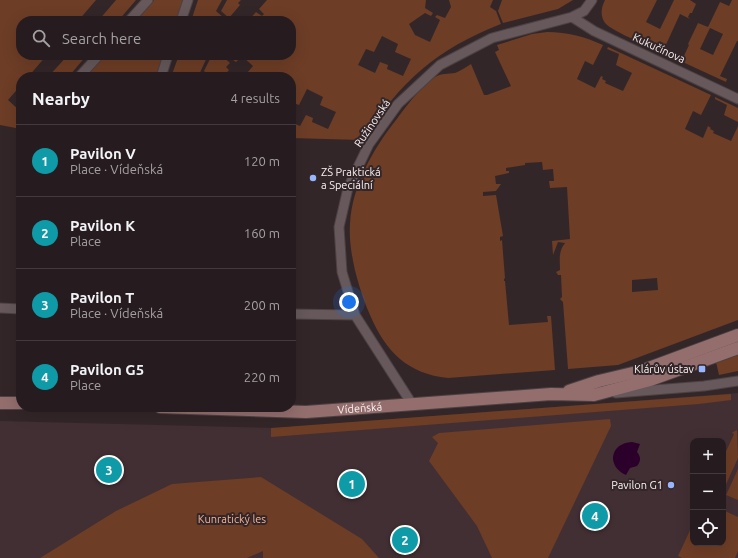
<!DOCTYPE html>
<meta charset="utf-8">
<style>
:root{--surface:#261c1f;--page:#32292c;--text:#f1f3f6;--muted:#a4a1a4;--line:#423a3d;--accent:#b45309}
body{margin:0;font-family:Ubuntu,sans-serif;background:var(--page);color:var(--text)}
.controls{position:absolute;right:12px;bottom:12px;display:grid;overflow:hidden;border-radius:8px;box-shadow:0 4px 16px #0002}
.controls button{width:36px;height:36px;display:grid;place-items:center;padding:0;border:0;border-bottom:1px solid var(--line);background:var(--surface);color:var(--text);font:20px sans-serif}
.you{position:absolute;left:349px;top:302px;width:14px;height:14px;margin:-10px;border:3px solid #fff;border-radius:50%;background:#1a73e8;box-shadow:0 0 0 6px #1a73e833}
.badge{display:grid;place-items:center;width:26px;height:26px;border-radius:50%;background:var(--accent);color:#fff;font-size:13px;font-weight:700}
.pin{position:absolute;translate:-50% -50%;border:2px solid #fff;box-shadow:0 1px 4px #0006}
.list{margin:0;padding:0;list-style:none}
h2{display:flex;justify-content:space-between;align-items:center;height:52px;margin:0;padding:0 16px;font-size:17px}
h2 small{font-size:13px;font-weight:400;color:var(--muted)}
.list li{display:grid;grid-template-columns:26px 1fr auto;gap:12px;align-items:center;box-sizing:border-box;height:72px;padding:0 16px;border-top:1px solid var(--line)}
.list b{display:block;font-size:15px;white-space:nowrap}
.list p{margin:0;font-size:13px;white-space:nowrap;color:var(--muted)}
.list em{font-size:13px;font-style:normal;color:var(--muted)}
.icon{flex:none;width:22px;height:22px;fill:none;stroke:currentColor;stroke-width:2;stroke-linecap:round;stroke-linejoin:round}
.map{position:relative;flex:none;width:738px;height:558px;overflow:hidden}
.search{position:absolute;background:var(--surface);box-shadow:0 4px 16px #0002;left:16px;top:16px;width:280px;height:44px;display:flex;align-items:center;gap:10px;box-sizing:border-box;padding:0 14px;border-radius:16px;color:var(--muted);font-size:15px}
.panel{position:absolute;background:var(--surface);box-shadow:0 4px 16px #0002;left:16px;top:72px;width:280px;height:340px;border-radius:16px}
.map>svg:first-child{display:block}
</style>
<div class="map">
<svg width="738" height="558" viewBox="0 0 738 558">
<rect width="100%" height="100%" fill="#332629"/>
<!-- built -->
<path fill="#422f33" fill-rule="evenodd" d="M738,393V558H0V421L276,428ZM693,441H723V543H693Z"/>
<!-- green -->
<path fill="#6d3d26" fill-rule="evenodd" d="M0,0H96L78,21H21V55H47L28,77H21V85L8,100L19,110L21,107V129L0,125Z
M116,0H136L118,21H98Z
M154,0H187L179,21H135Z
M198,0H222L216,11L224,18L221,21H191Z
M227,0H241L238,3L240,5L229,18L221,11Z
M267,0H426L425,8L433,13L431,16L425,13L409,24L415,35L430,42L440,20L435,17L437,15L445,18L451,7L449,0H493L490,7L496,11L501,24C437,49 401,81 364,138L361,140L291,138V122L300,126L306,115L313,118L312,122L328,129L336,112L320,105L323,97L307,89L299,105L291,102V77H251L247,73L253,66L242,56L236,62L226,55H291V21H248L256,12L262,16L264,14L259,9ZM382,36L398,44L395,52L411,59L403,76L387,69L388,65L380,62L375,73L358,65L366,49L374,52Z
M502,0H573L558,9L503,23L498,11Z
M605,0H657L646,22L660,29L674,0H690L696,4L692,13H690L688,17L690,19L680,14L664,49L671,53L669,56C658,50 611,31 605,23C600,16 601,8 605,0Z
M732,0H738V41H737L720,76L727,79L726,82L674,58L675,55L683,58L689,45L688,44L698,23L708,27L720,2L729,6ZM710,28L723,34L713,55L700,49Z
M547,32C568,32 585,37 603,45L593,65L585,61L577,79L595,88L601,76L603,77L602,79L606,81L605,83L623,91L632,73L616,65L619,54L607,49L608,47L711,95L701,115L693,111L685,129L703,138L708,126L711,128L710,129L714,131L713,133L731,141L738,126V320L618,365L568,369L563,302L560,299L562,297L561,275H558L556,272L560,270C560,260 558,252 565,243L558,242L553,255L552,241L570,239L567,187L550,188L549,181H554L553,169L543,170L542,162L525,163V165L506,168V171H509V173L495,176L496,184H501L496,191L483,192V196L496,195L503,236L500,237V241L502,240L505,278L504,279V281H505L509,325L548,322L547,316H551L555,370L448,378C408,374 386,352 370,315C359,290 348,252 350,224C352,186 373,149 396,120C405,108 422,85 435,77C442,73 448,74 455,73C460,71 466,67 471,64L484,95H487L511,86L495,52L499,50L497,45L532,34ZM657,278L658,290L632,292V280Z
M68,55H87L70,75L72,77H48Z
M104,55H166L158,77H84Z
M179,55H208L198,77H171Z
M212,55H221L230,63L226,67L229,70L223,77H211L204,71Z
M715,97L738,108V122L724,115L727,105L715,99Z
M738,353V371L719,375L716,362Z
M731,394V400L699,404L271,437V428Z
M610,419L611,426L548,558H492L477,526L429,461L438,443L432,437L439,433Z
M737,430L738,458L723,491V458L734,434L732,433L733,432Z
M738,469V500L726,495Z
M261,477L362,539L379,558H263V551L247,558H40L116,511L172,484Z
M723,510L738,517V551L735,558H682L678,556L693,524V543H723Z"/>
<!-- water -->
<path fill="#2b012c" d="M632,442L640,444L637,452C641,457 641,461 637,466L630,468L626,475C606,466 610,443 632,442Z"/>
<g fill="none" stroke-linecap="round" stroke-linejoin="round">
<!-- street casing -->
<g stroke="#4c4143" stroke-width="11">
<path id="street" d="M572,17L594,31L738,99
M129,21L148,0
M181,21L188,0
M79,77L99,55
M161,77L168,55
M0,308L21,309
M291,314L355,315
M616,393L704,386L738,381
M412,404L355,315L342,272L339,227L348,188L369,144L398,104L440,65L492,38L572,17L584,11L592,0"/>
</g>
<!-- secondary casing -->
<g stroke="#4c4143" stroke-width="14">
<g id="secondary">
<path d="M569,391L599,381L641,371L738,335"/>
<path d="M0,403H21"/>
<path id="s1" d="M160,407L306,412L551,394L594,395L650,380L738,348"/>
</g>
</g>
<!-- street -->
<use href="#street" stroke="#66585b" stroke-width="9"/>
<!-- secondary -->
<use href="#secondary" stroke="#936e6d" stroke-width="12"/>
</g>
<!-- markers -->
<g fill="#98b5fd" stroke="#332629" stroke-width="1.5">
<circle cx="313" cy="178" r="4"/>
<rect x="698" y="365" width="8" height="8" rx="2"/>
<circle cx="671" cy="485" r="4"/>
</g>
<g text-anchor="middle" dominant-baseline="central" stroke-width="4" stroke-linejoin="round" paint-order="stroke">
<!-- street labels -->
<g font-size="11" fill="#fbf2f3" stroke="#332629">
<text transform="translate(659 48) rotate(25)">Kukučínova</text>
<text transform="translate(372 123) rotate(-56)">Ružinovská</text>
<text stroke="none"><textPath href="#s1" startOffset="200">Vídeňská</textPath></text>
</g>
<!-- poi labels -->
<g font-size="11" fill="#fbf2f3" stroke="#332629" text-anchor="end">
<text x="321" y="172" text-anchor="start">ZŠ Praktická<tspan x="321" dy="13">a Speciální</tspan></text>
<text x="694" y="369">Klárův ústav</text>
<text x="663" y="485">Pavilon G1</text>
</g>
<!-- park labels -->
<g font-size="11" fill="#f5b495" stroke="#332629">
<text x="232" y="519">Kunratický les</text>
</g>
</g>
</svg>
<div class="controls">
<button>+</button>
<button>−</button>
<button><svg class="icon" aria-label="locate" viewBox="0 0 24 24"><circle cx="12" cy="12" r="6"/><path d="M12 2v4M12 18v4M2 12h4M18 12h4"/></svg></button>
</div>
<div class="you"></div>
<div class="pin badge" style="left:352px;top:484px;background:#0f9aa8">1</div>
<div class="pin badge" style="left:405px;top:540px;background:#0f9aa8">2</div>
<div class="pin badge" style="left:109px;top:470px;background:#0f9aa8">3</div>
<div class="pin badge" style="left:595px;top:516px;background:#0f9aa8">4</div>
<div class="search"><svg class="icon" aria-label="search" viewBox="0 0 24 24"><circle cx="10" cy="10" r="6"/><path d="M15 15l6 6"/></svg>Search here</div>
<section class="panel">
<h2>Nearby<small>4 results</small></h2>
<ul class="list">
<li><span class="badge" style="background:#0f9aa8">1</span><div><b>Pavilon V</b><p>Place · Vídeňská</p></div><em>120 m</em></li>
<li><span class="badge" style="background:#0f9aa8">2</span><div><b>Pavilon K</b><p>Place</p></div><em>160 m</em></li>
<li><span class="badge" style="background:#0f9aa8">3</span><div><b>Pavilon T</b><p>Place · Vídeňská</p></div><em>200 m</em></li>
<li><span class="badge" style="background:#0f9aa8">4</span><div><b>Pavilon G5</b><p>Place</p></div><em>220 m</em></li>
</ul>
</section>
</div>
